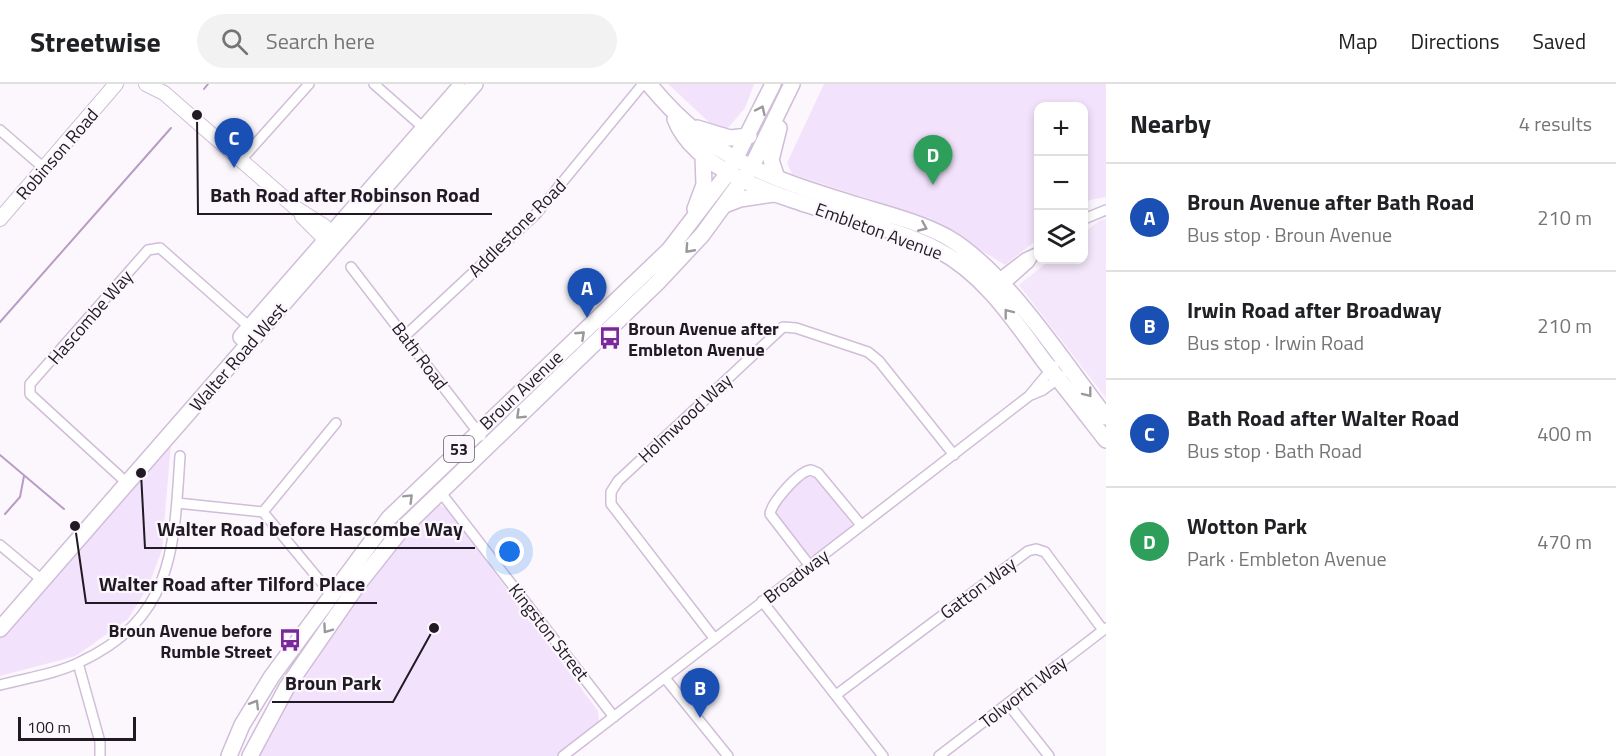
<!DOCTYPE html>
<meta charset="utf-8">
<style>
:root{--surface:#fff;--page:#f2f2f2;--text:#202124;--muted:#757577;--line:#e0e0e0;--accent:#1a73e8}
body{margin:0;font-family:"Titillium Web",sans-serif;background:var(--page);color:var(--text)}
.controls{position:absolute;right:18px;top:18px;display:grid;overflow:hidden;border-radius:12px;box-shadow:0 3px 9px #0003}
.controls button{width:54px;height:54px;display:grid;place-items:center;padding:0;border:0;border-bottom:2px solid var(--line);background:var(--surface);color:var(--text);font:30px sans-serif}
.scale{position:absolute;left:18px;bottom:15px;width:118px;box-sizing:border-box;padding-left:6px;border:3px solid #211a24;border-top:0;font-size:16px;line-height:21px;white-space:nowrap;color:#211a24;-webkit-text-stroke:4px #fbf7fd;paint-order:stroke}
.you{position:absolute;left:510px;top:468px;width:21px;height:21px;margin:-15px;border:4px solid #fff;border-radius:50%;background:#1a73e8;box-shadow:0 0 0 9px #1a73e833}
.badge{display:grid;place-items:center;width:39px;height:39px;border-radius:50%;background:var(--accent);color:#fff;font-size:20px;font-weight:700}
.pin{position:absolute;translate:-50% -50px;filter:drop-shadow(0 2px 3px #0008)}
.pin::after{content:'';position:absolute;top:32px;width:21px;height:18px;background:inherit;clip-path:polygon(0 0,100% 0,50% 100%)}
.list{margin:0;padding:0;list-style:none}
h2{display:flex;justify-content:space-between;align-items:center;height:78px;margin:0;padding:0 24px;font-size:26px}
h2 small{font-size:20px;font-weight:400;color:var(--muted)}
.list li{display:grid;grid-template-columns:39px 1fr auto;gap:18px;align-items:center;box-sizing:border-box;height:108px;padding:0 24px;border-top:2px solid var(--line)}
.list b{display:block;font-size:22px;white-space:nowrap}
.list p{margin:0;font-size:20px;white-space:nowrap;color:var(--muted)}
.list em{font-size:20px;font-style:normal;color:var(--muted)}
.icon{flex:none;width:33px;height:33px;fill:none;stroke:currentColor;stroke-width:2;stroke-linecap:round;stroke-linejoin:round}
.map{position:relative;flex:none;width:1106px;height:672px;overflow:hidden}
header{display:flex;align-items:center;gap:36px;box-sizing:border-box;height:84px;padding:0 30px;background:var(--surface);border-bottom:2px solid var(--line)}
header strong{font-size:28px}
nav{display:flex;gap:33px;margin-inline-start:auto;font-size:21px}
.search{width:420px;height:54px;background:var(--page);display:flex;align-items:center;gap:15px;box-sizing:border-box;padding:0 21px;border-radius:33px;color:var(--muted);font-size:22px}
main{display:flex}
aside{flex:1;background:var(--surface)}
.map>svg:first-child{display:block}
</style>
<header>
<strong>Streetwise</strong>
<div class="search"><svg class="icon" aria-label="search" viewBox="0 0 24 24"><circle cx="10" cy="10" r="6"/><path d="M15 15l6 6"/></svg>Search here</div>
<nav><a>Map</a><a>Directions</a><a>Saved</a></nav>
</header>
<main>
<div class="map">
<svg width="1106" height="672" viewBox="0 0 1106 672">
<rect width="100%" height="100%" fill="#fbf7fd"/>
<!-- built -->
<path fill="#f4e6fb" d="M1106,135V314L1019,201L1050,176H1084V149L1100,136Z"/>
<!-- green -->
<path fill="#f3e2fc" d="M668,0H754L745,24L727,45L711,40Z
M824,0H1106V113L1090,116L1084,120V22H1038V155L1005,181L930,135L792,90L787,79Z
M171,359L162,466L148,503L128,535L76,572L0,592V550Z
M807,391L816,394L852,440V445L818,472L808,471L774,429V423Z
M436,419L447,425L598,627L599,639L556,672H253L301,591L409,443Z"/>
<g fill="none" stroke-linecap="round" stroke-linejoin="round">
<!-- stream -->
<path stroke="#b79dc4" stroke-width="2" d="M204,5L208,0
M0,238L171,44
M0,371L64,425
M5,430L20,413L24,392"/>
<!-- street casing -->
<g stroke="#d0bdd9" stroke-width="12">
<path id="street" d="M374,0L426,46
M0,46L45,85
M241,76L309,0
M1084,135L1106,126
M351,183L481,352
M994,198L1025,174L1038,168
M1002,203L1029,179L1034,171
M405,252L537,129L643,0
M1031,311L1043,306L1062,292
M127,399L30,310V300L148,166L160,164L253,246
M436,410L445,414L614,633
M177,419L263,428L331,510
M263,428L336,339
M0,461L42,496
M810,482L770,430C772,418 799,387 811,386L818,389L861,441
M762,517L883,672
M714,554L611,420V408L618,397L783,243L796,244L868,268L879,277L954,371
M78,579L100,658V672
M665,594L728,672
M0,601C26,594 56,590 80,578C174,534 174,464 180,372
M836,611L1028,467L1036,465L1045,468L1103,546
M1008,620L1049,672
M563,672L1029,312L1054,282
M939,672L1106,544"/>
</g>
<!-- secondary casing -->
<g stroke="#d0bdd9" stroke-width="16">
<path id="secondary" d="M146,0L164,9L297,125L324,142L339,155
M302,132L333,163
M0,135L116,0"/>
</g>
<!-- primary casing -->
<g stroke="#d0bdd9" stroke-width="18">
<path id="primary" d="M649,0C711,76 767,93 857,121C887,130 919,138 947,153C1006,187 1063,278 1106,333
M675,35C705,113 870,129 938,166C984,190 1014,236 1044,277C1065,303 1085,329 1106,356
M697,44L730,54L749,52
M777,94L771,76L779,44
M727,120L740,115L774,110
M695,125L704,101L703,72
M241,253L458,5
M0,545L475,0
M229,672L242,641L272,592L389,434L669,166L728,89L773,0
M250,672L287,603L359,499L401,446L658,198L702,151L751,84L792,0"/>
</g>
<!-- street -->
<use href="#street" stroke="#fff" stroke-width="9"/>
<!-- secondary -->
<use href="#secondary" stroke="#fff" stroke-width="14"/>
<!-- primary -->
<use href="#primary" stroke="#fff" stroke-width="15"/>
</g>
<!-- one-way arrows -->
<defs><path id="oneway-chevron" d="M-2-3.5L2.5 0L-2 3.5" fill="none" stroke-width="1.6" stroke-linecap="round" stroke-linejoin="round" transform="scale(1.5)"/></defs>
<g stroke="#9b989c">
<use href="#oneway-chevron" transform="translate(761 26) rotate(-65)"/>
<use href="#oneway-chevron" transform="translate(923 143) rotate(23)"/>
<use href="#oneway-chevron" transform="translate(689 165) rotate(132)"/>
<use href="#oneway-chevron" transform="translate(1008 229) rotate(-128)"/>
<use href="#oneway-chevron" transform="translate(581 251) rotate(-43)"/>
<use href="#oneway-chevron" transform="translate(1088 309) rotate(52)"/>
<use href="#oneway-chevron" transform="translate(520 331) rotate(136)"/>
<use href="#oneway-chevron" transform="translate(409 414) rotate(-45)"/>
<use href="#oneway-chevron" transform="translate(327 545) rotate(125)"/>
<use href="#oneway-chevron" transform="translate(255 620) rotate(-59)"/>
</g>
<!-- icons -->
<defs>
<g id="bus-bare" transform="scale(1.8)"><path d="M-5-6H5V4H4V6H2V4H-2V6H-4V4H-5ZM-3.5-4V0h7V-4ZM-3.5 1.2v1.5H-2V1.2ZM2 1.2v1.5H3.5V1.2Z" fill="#7a299a" stroke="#fbf7fd" stroke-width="2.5" paint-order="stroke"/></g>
</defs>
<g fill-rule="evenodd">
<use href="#bus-bare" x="610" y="254"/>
<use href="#bus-bare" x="290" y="556"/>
</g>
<g text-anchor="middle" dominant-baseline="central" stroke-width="4.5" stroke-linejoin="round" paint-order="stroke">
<!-- shield labels -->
<rect fill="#fbf7fd" stroke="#625c65" stroke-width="1.5" x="444" y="352" width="30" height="26" rx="4.5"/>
<g font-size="16" font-weight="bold" fill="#211a24">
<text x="459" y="365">53</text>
</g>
<!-- street labels -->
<g font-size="18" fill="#211a24" stroke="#fbf7fd">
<text transform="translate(57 70) rotate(-49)">Robinson Road</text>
<text transform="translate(517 144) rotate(-45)">Addlestone Road</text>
<text transform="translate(879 147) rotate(20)">Embleton Avenue</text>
<text transform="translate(90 233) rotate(-49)">Hascombe Way</text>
<text transform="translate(420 272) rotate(53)">Bath Road</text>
<text transform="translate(238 273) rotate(-49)">Walter Road West</text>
<text transform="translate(521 306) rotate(-43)">Broun Avenue</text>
<text transform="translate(685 334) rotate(-43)">Holmwood Way</text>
<text transform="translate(796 492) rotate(-37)">Broadway</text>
<text transform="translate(978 504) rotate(-37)">Gatton Way</text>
<text transform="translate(549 548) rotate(52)">Kingston Street</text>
<text transform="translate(1023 608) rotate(-38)">Tolworth Way</text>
</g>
<!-- poi labels -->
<g font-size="18" font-weight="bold" fill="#211a24" stroke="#fbf7fd" text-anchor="start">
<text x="628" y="244">Broun Avenue after<tspan x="628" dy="21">Embleton Avenue</tspan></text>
<text x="272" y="546" text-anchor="end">Broun Avenue before<tspan x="272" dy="21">Rumble Street</tspan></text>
</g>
</g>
<!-- callouts -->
<path fill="none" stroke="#211a24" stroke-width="2" d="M197 31L198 130H492M141 389L145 464H475M75 442L86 519H377M434 544L393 618H272"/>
<g fill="#211a24" stroke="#fbf7fd" stroke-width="2">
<circle cx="197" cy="31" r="6"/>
<circle cx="141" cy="389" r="6"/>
<circle cx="75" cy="442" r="6"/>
<circle cx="434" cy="544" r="6"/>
</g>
<g font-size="20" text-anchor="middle" font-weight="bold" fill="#211a24" stroke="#fbf7fd" stroke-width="4.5" stroke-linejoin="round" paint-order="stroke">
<text x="345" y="118">Bath Road after Robinson Road</text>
<text x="310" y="452">Walter Road before Hascombe Way</text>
<text x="232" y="507">Walter Road after Tilford Place</text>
<text x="333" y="606">Broun Park</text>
</g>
</svg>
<div class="controls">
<button>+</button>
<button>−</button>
<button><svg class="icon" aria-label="layers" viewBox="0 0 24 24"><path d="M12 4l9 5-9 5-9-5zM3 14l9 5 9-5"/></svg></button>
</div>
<div class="scale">100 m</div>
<div class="you"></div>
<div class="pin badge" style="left:587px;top:234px;background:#1a4fb4">A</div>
<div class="pin badge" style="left:700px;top:634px;background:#1a4fb4">B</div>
<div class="pin badge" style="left:234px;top:84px;background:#1a4fb4">C</div>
<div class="pin badge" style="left:933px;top:101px;background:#2e9e5b">D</div>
</div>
<aside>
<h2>Nearby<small>4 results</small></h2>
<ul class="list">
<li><span class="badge" style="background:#1a4fb4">A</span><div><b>Broun Avenue after Bath Road</b><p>Bus stop · Broun Avenue</p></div><em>210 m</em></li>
<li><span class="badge" style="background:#1a4fb4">B</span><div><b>Irwin Road after Broadway</b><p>Bus stop · Irwin Road</p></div><em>210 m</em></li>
<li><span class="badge" style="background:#1a4fb4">C</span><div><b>Bath Road after Walter Road</b><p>Bus stop · Bath Road</p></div><em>400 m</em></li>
<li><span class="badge" style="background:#2e9e5b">D</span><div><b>Wotton Park</b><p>Park · Embleton Avenue</p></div><em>470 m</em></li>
</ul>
</aside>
</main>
